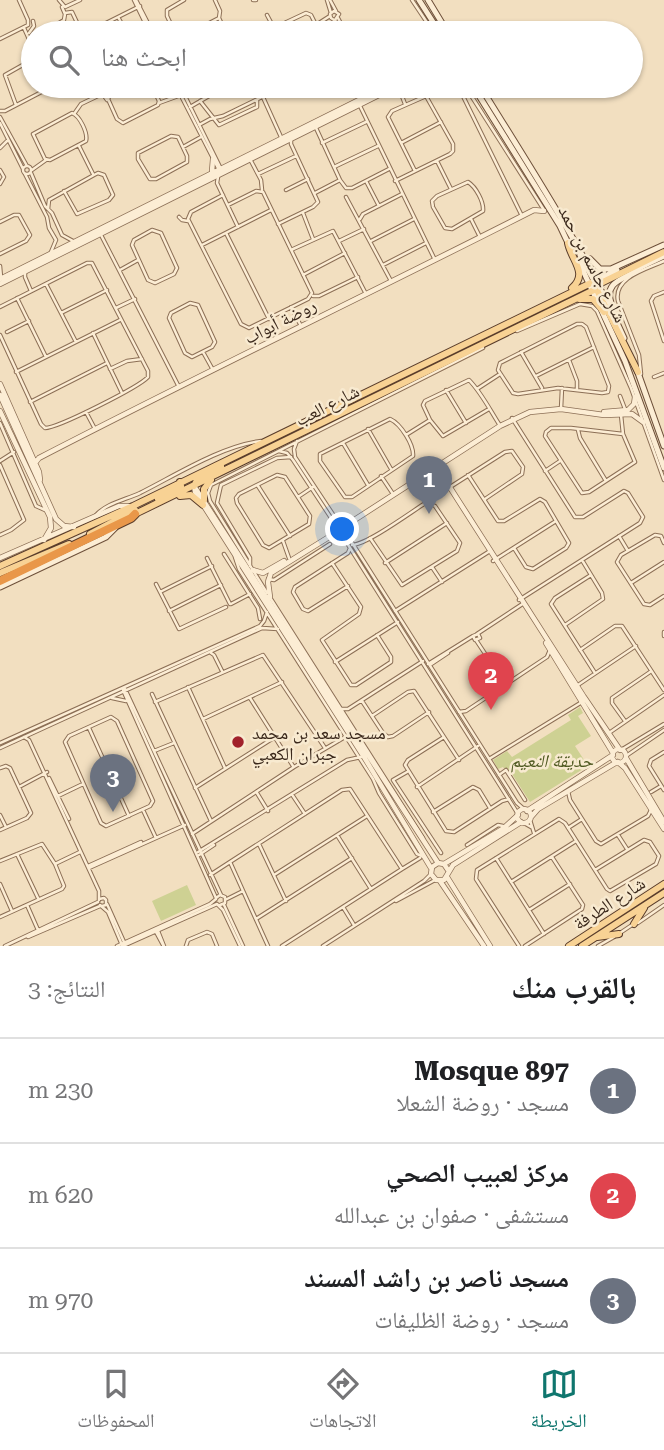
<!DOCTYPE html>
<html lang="ar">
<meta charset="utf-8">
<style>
:root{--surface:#fff;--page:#f6f6f6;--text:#202124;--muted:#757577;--line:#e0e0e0;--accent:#0f766e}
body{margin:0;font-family:"Roboto Serif","Noto Naskh Arabic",serif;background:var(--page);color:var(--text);direction:rtl}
.you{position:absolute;left:343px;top:530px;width:24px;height:24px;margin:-18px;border:5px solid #fff;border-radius:50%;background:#1a73e8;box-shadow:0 0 0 10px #1a73e833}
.badge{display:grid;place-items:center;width:46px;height:46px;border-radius:50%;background:var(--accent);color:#fff;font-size:23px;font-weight:700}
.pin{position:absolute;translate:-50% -58px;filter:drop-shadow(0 2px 4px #0008)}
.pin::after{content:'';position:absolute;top:37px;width:24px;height:21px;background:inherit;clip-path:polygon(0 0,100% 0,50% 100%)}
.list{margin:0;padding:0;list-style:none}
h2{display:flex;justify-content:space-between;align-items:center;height:91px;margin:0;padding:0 28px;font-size:30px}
h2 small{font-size:23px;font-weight:400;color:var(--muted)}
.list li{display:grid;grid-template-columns:46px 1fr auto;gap:21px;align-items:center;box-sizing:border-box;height:105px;padding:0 28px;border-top:2px solid var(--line)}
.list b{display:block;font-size:26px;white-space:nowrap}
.list p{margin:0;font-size:23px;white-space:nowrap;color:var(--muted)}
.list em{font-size:23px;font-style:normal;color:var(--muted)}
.icon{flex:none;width:38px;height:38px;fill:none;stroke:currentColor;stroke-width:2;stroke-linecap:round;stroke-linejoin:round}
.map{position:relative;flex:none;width:664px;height:946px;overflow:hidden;direction:ltr}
.search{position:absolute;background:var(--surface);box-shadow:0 2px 5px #0004;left:21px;right:21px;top:21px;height:77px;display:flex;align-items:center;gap:18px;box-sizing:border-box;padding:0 24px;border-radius:38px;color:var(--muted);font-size:26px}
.sheet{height:406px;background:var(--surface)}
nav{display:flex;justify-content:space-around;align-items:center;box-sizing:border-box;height:98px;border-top:2px solid var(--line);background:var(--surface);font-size:19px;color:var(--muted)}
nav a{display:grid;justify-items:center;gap:4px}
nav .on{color:var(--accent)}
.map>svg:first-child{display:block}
</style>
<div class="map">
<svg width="664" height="946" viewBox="0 0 664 946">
<rect width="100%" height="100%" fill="#f2dfc0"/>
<!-- green -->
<path fill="#ced193" d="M580,707L583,713L578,716L591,736L575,746L588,766L530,802L512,774L509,775L503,767L498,769L493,760L507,751L512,757L571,720L568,715Z
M187,885L196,905L161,921L152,901Z"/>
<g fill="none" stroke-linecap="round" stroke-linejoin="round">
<!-- minor casing -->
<g stroke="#8c6f56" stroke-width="4.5">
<path id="minor" d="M59,0L65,7L80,0
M134,0L150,33
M136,0L153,33
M253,0H256
M327,0L331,13
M330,0L336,11
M412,0L434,33
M65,13L72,12L82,33
M267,15L274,28
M118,17L127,33
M219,18L226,33
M338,18L346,33
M335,20L339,14L334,11L330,14L331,18L337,22L344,33
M316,25L330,16
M24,28L33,48
M29,33L34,26L33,21
M43,33L64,20L65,14L62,7
M86,33L140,6
M175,33L167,16V10L184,0
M190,33L219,18L220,11L215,0
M270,33L274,28L306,13L311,15L320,33
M0,39L28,25V20L19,0
M97,86L107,100
M126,86L111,93L108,99L117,119L123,123L158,105L159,101L152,86
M176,86L219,170
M180,86L220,167
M203,86L209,96L230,86
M275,86L265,91L262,95L281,137
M373,86L378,90
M398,86L405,104
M458,86L522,216
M465,86L544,210
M200,101L219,125L257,107V100
M159,103L181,95
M16,105L5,75L28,62H33
M360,106L435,260
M190,107L209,96
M0,111H5L53,86
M72,113C80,116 88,133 86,141L50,160L45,159L33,134Z
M74,114L81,104L102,94
M0,117L27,166
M0,123L23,169
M199,125L210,119L223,116L262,97
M316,128L340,180L346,188H352L389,169
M171,136L178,137L187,156V162L156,179H150L138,159V153Z
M322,143L366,122
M401,143L441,122
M79,146L93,174
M183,147L201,137
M0,148L7,141
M251,161L261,180L262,190
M437,161L451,189
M23 170a4 4 0 1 1 8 0a4 4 0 1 1-8 0Z
M334,167L378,146
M0,170L4,177L0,184
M32,170L46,160
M31,173L45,206L52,213L62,235L73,241
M25,174L47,217L49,228L56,240L51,252
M258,174L296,156
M218,177L217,183L238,227
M366,181L379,206
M395,181L450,154L453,151V144L426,96L392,111L388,117L415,171
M468,182C476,187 484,202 483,211L452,229L445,228L433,207L432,201L437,196Z
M286,190L308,179
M315,193L340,180
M223,195L191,212L188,219L241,324L249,328L308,299L312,293L263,192L256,191L228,205
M346,197L391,281
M48,209L49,200L94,175L98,173L104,175L113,195L109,200L77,214L64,191
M303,213L313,239
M179,217L182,220L188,221
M360,219L363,214L402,194
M471,219L480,237
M0,222L14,215H19L30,235L26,241L0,254
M278,224L313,207L318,202L291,144V139
M152,230L161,233L177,268L174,274L155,283L148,280L132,245L134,240Z
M226,233L269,319
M101,235L179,387
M339,241L364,229
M371,241L414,219
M202,245L271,210
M291,250L333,231L366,294
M383,265L426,243
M0,266L1,277
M120,270L138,260
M25,271V277L31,291
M303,275L345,253
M46,284L76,342
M664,292L654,296L651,301L664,341
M313,296H319L358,277
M17,298L46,357
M190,303L198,305L215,342L212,347L192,357L185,353L169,318L171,313Z
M0,307L87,263H92L148,371V377C139,387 58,428 45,428L41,424L0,335
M291,307L301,326
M116,308L135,299
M61,313L107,290
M577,324H582L586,327L609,386L608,392L602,393L558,388L518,394L513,393L498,370L500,363Z
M517,331L580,304L592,306L597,311L631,388L664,480
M7,332L29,321
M93,333L122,393
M203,352L213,370
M521,352L542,388
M569,360L577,381V389
M110,369L127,361L142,359
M16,372L120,320
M641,374L639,355L618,301C613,277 647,269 664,261
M536,376L594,347
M654,377L664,373
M477,389L500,374
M446,390L466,423
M620,396L625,409
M30,402L107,363
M489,409L443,436L430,420L423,405L425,401L469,380C481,392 490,410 499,424V425
M561,409L562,388
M86,412L95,429
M621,415L623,434
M512,418L575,517H583L624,491L628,493L643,517L640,523L519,600
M390,419C401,424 414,445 413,456L352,497H345L320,461V454Z
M0,423L36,506L45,510
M571,428L623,434L635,462L589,492L582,493L545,436L546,432L551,428Z
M368,429L391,469
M578,430L580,438L606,481
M406,435L430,420
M297,441L294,449L295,457L338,522
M343,443L368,485
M279,451L287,453L293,460L335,524
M0,461L14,452
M0,465L24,520L11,530L0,535
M545,471L560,461
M277,475L285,477L310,516L309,524L269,548L263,545L237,503L236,498L239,494Z
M468,475L498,521H504L540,499L545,502L569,543L566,548L533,569L526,567L514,548
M381,476L393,494
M258,486L290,536
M447,489L505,452L512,451L523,467L522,474L485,499
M298,497L313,487
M96,515C107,503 125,500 140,493C176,475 221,446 261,441
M344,530L517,803L525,810
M340,532L518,814
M619,536L628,551
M283,541L289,558
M664,543L661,536L655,535L621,555L617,562L644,604L650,605L664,596
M352,545C368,544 411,512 427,502L435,506L460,543L457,551L402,585L370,538
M224,554L258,608L260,619
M235,557L239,569L373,779L379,793L417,854L424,857
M207,558L230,604
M493,561L556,521
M332,563L361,607L359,614L322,640L351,685H356L391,662V657L377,635
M385,563L447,523
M250,566V558L217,503L221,485L277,458L291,457
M432,567L442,582
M591,575L555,598L551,604L595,673
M268,579L274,580L330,544
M631,583L664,562
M156,584L179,629L226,607
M348,586L308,611L303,609L293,592L295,587L348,553L350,548
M160,592L212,566
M267,593L210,501L208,493L211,485L483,348
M271,599L423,838
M231,604L250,594
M169,611L221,585
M395,611L490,551
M565,625L603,599L602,593L582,560
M664,632V636
M477,634L524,603
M478,634L480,638L475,640L473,636Z
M476,640L505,684
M580,650L615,626H622L664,690
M211,653L214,655L222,671
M335,662L398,622
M428,664L473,636
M430,665L448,653
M578,685L636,646
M188,687L225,768
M125,689L221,895
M123,690L216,898
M152,694L211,821
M112,698L126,701
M250,698L293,766
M362,701L383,733L388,737L393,736L429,712
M155,702L263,655L325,748
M342,709H348L423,661
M459,712L466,711L547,657L550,650
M372,716L408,692L414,691L459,760
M111,717L117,721L153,801L150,806L106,826L101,823L65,742L69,736Z
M203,719L282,682
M625,721L612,703V698L650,672
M89,728L129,816
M609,733L664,695
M24,737L29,740L99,891V900
M444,737L408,760L405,765L446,831L454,832L502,801L509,799
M0,743L260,626L264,621L267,612
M0,748L262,628L278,629
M621,750L664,724
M154,751L174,743
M664,752L651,760L649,766L664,790
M626,756L664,730
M489,759L582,702
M0,768L6,766L10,768L31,813L27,818L0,830
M407,772L393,780L441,853
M499,775L506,770L525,800
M49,778L69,819
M19,787L47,772
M417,787L478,746
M195,788L275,737
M568,791L570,800L596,841L601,844L648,816L651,810
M651,792L661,786
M257,793L268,811
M58,796L83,784
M293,796L305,814
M143,810L156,838
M433,812L473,787L479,790L490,808
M0,815L6,827
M530,820L534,833
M524,823L531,827
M568,828L582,819
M192,834L294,767L345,737
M337,835L371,889
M618,835L627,849
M259,844L286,901
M467,845L498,825L503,826
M198,852L347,760L361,757
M17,854L38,898
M199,855L214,845
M496,858L544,934
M0,861L42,844L55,864L64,886L62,889L0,917
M55,864L80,852
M88,866L141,842
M89,868L185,825
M402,869L420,858
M210,875L230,862
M274,875L367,816
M511,882L576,841
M0,884L12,911
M216,898L220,895L225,897V903L220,905
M99,899L104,898L106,900V905L102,906
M225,900L243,891
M396,901L435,880
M107,904L124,942
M217,904L223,910L240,946
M27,905L38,930
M100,905L108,912L122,945
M224,905L243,946
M343,907L354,925
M529,910L570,884
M256,919L352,858
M638,923L664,905
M158,931L164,946
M156,932L163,945
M620,933L632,925
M28,937L100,906
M5,946L98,902
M117,946L210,904L216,899
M123,946L217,904
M186,946L188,940L207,932L212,934L217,946
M268,946L230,862L342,790L350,789L402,869L282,946
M323,946L424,881L431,874
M519,946L476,879L477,870L559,819L565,823L607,889L610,891L656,864L659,856L650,842L644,840L595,870
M525,946L582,909L583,905L552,857
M598,946L614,937"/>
</g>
<!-- tertiary casing -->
<g stroke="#8c6f56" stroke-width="6">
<path id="tertiary" d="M212,171L213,159
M0,279L387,86
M0,284L397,86
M0,384L39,472L40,480
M0,395L56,519L64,526L74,527
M0,411L50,517L51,528L44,540
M604,412L628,410L634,404L635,397
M35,463L39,458C203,373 369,294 534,210L544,211
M435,464L584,697L620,750
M194,486L195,492L364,757L431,868
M194,486L438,863
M333.5 527a5.5 5.5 0 1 1 11 0a5.5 5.5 0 1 1-11 0Z
M345,526L500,426L530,412L561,409L604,415L632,414L643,422
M0,558L119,506H129
M253,570L263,573L284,561
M270,597L268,582L271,573L337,532
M546,643L613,753
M612 756a7 7 0 1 1 14 0a7 7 0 1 1-14 0Z
M626,758L664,822
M618,762L625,768L664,829
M517 816a7 7 0 1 1 14 0a7 7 0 1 1-14 0Z
M527,811L613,755
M531,817L538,809L617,762
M444,864L504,828L518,815
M448,870L444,864L438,863L432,867L431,874L436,880H444L453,865L521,822
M447,877L490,946
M440,881L484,946"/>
</g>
<!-- secondary casing -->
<g stroke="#6e503a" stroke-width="7">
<path id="secondary" d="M419,0L440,33
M428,0L448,33
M473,86L560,226L569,245
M480,86C531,169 584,249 624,338
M580,255L596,284
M590,259L600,269H611L664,245
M579,262L625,361L664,468
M641,267L664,256
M597,280L617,270
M611,303C603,279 629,279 641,267
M637,370L664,446
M0,587L106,537L115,528"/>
</g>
<!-- primary casing -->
<g stroke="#5a3d2b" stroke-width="8">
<path id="primary" d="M568,243C571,260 589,273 572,288
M595,286L638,372
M595,286L664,252
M579,299H593L604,312
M194,486L198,478L221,466
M180,496L191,495L203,505
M158,499L181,486L180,482
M204,500V489L211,480
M133,515L600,287
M90,534L135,510
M0,566L133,506L597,280
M0,573L69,544
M634,924L644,908
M597,937L619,934
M569,946L664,884
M582,946L664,893"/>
</g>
<!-- motorway casing -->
<g stroke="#5a3d2b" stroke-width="10">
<path id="motorway" d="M0,581L131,518L135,514"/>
</g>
<!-- minor -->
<use href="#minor" stroke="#fcedd4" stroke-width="2.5"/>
<!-- tertiary -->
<use href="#tertiary" stroke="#fcedd4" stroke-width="4.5"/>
<!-- secondary -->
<use href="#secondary" stroke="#fcedd4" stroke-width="5"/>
<!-- primary -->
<use href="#primary" stroke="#f8d294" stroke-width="6"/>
<!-- motorway -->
<use href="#motorway" stroke="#e99749" stroke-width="8"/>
</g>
<!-- markers -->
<circle fill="#a1212b" stroke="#f8ead0" stroke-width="2.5" cx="238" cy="742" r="7"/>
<g text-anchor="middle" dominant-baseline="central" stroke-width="5" stroke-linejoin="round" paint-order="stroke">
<!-- street labels -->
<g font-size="18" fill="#3b291c" stroke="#f8ead0">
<text transform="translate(593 264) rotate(63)">شارع جاسم بن حمد</text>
<text transform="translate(280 321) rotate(-27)">روضة أبواب</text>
<text transform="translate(327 405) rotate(-27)">شارع العب</text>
<text transform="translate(609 903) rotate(-33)">شارع الطرفة</text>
</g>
<!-- poi labels -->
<g font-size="18" fill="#3b291c" stroke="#f8ead0" text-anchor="start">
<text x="252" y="732">مسجد سعد بن محمد<tspan x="252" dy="21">جبران الكعبي</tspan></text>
</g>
<!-- park labels -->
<g font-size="18" font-style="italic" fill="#4f5921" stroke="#f8ead0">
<text x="552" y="760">حديقة النعيم</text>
</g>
</g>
</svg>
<div class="you"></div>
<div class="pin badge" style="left:429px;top:514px;background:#6b7280">1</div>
<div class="pin badge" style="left:491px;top:710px;background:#e0444e">2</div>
<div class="pin badge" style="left:113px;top:812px;background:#6b7280">3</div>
<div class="search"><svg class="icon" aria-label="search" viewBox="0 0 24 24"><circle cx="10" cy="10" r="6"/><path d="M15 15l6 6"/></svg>ابحث هنا</div>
</div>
<section class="sheet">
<h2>بالقرب منك<small>النتائج: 3</small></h2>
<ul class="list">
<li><span class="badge" style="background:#6b7280">1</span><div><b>Mosque 897</b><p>مسجد · روضة الشعلا</p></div><em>230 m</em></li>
<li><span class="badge" style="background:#e0444e">2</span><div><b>مركز لعبيب الصحي</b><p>مستشفى · صفوان بن عبدالله</p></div><em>620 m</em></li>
<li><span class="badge" style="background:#6b7280">3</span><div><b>مسجد ناصر بن راشد المسند</b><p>مسجد · روضة الظليفات</p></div><em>970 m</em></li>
</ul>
</section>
<nav>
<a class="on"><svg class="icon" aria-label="map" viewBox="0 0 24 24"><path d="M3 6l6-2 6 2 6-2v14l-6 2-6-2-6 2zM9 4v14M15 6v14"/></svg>الخريطة</a>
<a><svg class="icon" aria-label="directions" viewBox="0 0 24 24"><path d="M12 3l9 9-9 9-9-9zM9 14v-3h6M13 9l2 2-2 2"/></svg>الاتجاهات</a>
<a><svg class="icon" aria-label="saved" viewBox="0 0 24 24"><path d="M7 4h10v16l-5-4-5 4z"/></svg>المحفوظات</a>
</nav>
